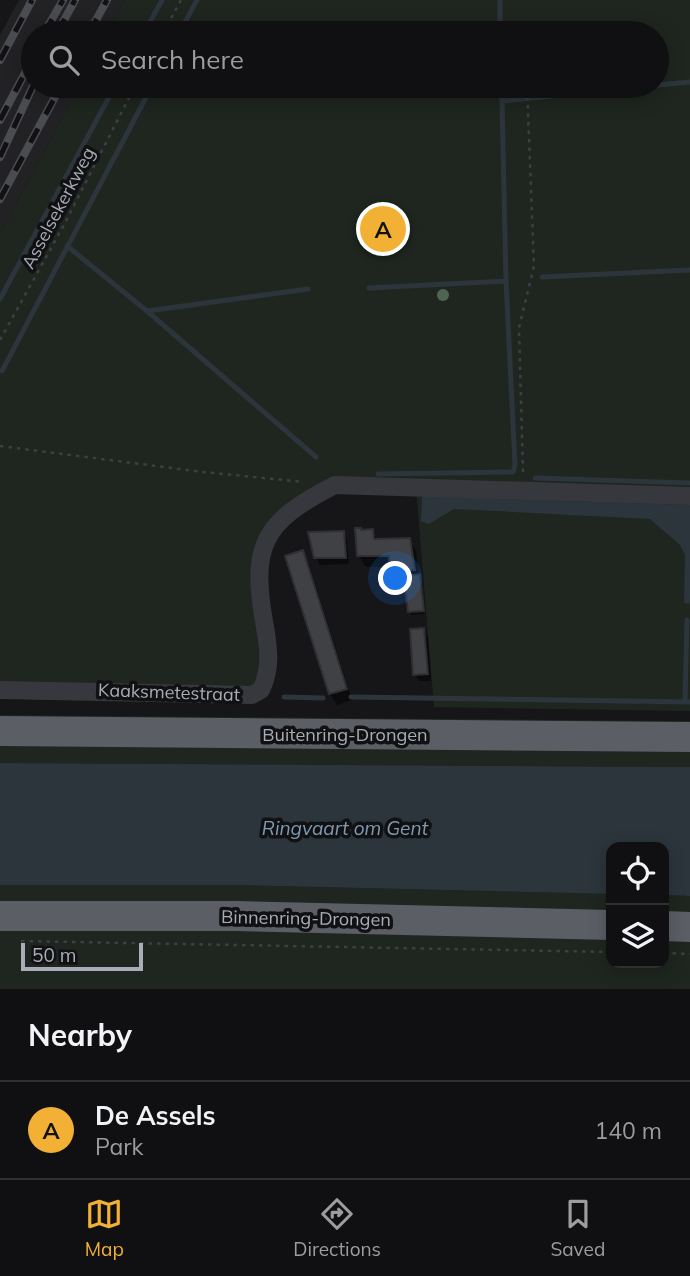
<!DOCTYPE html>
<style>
:root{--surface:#101012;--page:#19191b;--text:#f1f3f6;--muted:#9c9d9f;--line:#303032;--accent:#f2b134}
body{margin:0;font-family:Mulish,sans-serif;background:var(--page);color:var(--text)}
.controls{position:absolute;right:21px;bottom:21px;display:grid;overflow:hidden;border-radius:14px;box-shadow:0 4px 18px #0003}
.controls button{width:63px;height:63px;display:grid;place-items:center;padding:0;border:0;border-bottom:2px solid var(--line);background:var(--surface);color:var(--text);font:35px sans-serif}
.scale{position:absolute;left:21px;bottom:18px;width:122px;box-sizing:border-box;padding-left:7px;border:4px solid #a8adb8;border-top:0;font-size:19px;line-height:24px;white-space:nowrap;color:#a8adb8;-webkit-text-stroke:5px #111113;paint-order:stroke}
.you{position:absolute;left:396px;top:579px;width:24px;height:24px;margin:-18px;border:5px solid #fff;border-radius:50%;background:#1a73e8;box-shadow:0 0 0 10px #1a73e833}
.badge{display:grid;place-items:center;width:46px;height:46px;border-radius:50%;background:var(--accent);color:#111;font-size:23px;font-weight:700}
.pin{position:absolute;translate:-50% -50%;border:4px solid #fff;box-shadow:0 2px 7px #0006}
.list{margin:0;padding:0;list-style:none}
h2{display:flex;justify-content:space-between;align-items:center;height:91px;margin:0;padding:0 28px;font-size:30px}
h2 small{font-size:23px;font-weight:400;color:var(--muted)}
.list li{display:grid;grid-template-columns:46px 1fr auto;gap:21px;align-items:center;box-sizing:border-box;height:98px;padding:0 28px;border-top:2px solid var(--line)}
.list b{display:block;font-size:26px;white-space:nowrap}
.list p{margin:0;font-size:23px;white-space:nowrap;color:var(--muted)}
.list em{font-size:23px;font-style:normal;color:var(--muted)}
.icon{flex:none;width:38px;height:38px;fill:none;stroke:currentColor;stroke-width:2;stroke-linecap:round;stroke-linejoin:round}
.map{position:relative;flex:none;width:690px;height:989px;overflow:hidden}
.search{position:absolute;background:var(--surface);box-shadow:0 4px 18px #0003;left:21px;right:21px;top:21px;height:77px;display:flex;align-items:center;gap:18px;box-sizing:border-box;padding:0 24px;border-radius:38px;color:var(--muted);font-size:26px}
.sheet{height:189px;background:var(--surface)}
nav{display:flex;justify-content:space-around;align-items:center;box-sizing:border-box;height:98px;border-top:2px solid var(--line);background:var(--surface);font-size:19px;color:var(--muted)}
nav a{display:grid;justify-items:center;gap:4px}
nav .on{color:var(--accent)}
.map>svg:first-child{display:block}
</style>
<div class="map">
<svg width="690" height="989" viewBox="0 0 690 989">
<rect width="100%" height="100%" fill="#161618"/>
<!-- built -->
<path fill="#222225" d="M19,0H125L107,33H33V86H79L0,234V35Z"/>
<!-- green -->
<path fill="#1e261f" d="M125,0H690V711L434,707L416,488L335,485L263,547L261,690L0,686V234L79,86H657V33H107Z
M0,715L690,721V727L0,720Z
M0,743L690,750V767L0,763Z
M0,885H236L611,894V963H664V895L690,896V989H0Z"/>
<!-- water -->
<path fill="#2c353c" d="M422,496L690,505V601L689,604L684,603L685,555L680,545L650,519L454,509L429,524L421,521Z
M0,763L690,767V896L664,895V847H611V894L236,885H0Z"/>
<!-- shadow -->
<path fill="#0007" d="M372,531L378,541L409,540L416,551L424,614L411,615L406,581L398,582L391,567H366L359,556L361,532Z
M343,533L347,540L349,564L320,565L316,557Z
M302,553L309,564L352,700L337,705L330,694Z
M423,630L428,637L431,681H419L415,674Z"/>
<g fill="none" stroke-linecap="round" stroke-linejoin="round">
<!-- stream -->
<path stroke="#2c353c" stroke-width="5" d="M500,0V33
M144,33L162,0
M179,33L197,0
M657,85L690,82
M502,86V101L651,86
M67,246L147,311L308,289
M542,277L690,270
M369,288L506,281
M0,299L115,86
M147,311L316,457
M2,371L152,86
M378,474L513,472L515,465L506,281L502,101
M535,478L690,483
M284,697L323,698
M351,697L690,702
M685,701L687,620"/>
</g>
<!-- building -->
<path fill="#404145" stroke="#303034" stroke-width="2" d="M355,528H361V530L373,529L374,539L410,538L415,570L390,571L389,556H357Z
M344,531L346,558H314L308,532Z
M303,550L347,689L329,694L285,556Z
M420,574L424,611L408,612L404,576Z
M424,628L428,674L413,675L410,629Z"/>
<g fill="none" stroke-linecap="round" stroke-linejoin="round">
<!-- path -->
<path stroke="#3d3f44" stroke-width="2.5" stroke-dasharray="3.5 5" stroke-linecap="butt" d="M163,33L181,0
M0,340L65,223L135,86
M0,446L203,472L304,482
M523,472L519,328L534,266L527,86
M21,941L611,952
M664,953L690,954"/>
<!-- minor -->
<path stroke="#37383d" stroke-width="18" d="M0,690L252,695L261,690C271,669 269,650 265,627C250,546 262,522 335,485L690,496"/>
<!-- trunk -->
<path stroke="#5b5e65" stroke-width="30" d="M0,731L690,737
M0,916H236L611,925
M664,926L690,927"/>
<!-- rail casing -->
<g stroke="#4a4c52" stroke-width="8">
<path id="rail" d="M44,33L63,0
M57,33L75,0
M89,33L107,0
M0,60L32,0
M0,120L33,58
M0,157L33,86
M0,199L61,86"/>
</g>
<!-- rail -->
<use href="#rail" stroke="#111113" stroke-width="5" stroke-dasharray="16" stroke-linecap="butt"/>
</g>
<!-- trees -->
<circle fill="#506452" cx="443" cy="295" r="6"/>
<g text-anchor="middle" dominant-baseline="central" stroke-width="7" stroke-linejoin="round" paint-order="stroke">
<!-- street labels -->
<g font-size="18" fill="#a8adb8" stroke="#111113">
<text transform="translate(58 208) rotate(-62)">Asselsekerkweg</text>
<text transform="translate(169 692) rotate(2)">Kaaksmetestraat</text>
<text x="345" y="734">Buitenring-Drongen</text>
<text transform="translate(306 918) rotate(1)">Binnenring-Drongen</text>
</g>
<!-- water labels -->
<g font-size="19" font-style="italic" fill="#7f9bb3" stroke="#111113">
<text x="345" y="828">Ringvaart om Gent</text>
</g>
</g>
</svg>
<div class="controls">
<button><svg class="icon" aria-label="locate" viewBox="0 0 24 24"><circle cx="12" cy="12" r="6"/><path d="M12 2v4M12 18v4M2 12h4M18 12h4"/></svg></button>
<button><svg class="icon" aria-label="layers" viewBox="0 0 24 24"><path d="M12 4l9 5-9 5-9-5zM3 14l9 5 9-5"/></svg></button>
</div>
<div class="scale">50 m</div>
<div class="you"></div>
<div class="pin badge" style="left:383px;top:229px">A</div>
<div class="search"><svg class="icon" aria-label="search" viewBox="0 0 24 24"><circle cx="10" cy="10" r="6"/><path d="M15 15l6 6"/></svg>Search here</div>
</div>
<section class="sheet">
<h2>Nearby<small></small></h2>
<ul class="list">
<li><span class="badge">A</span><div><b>De Assels</b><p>Park</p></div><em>140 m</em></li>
</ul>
</section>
<nav>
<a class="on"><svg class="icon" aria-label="map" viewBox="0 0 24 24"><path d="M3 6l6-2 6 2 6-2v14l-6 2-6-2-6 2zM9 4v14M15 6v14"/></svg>Map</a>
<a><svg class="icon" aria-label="directions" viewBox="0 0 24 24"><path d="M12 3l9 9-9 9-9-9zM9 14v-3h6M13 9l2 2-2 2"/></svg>Directions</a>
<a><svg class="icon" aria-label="saved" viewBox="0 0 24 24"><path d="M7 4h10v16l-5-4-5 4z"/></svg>Saved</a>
</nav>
